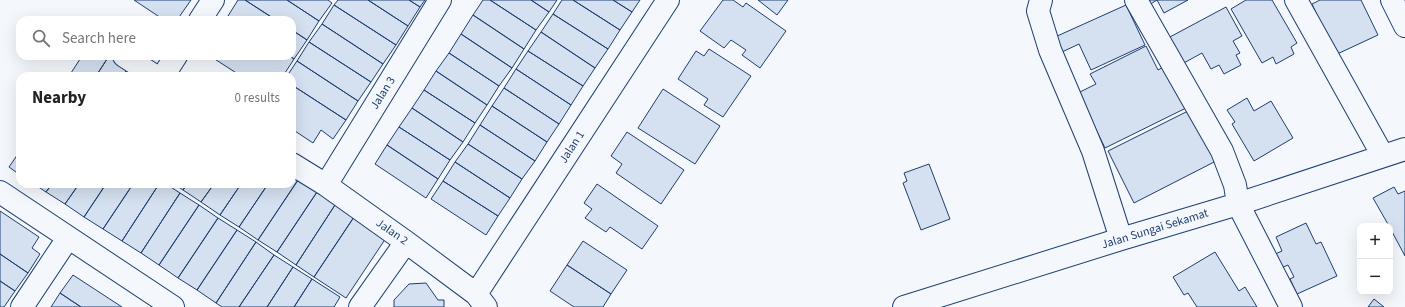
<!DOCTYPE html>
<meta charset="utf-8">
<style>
:root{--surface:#fff;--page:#f2f2f2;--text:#222;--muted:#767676;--line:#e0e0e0}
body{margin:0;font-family:"Source Sans 3",sans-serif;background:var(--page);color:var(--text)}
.controls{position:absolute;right:12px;bottom:12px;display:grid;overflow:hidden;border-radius:8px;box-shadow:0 4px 16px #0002}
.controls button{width:36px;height:36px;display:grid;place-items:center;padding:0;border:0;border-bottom:1px solid var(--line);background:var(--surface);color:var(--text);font:20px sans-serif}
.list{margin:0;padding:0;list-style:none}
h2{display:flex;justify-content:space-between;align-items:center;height:52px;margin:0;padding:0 16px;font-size:17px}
h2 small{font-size:13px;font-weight:400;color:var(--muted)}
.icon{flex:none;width:22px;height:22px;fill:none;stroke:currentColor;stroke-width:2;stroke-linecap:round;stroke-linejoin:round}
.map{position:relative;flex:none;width:1405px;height:307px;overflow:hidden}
.search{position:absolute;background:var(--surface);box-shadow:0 4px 16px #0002;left:16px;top:16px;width:280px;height:44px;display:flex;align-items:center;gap:10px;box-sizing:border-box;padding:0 14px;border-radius:12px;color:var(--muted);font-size:15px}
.panel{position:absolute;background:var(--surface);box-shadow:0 4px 16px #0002;left:16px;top:72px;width:280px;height:116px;border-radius:12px}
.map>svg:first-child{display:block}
</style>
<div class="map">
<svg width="1405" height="307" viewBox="0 0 1405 307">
<rect width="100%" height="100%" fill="#f4f7fb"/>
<!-- building -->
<path fill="#d5e0f0" stroke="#1d3f73" d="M134,0H191L177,20H164Z
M238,0H245L276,20H235L228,16Z
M245,0H287L319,21L307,40L292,30V20H276Z
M287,0H328L332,3L319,21Z
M338,0H368L408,26L396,45L334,5Z
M368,0H409L420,7L408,26Z
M409,0H425L420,7Z
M483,0H490L536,30L524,49L473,15Z
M490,0H531L549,12L536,30Z
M531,0H557L549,12Z
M562,0H573L620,30L608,49L553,14Z
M573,0H613L632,12L620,30Z
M613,0H640L632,12Z
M723,0H733L743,7L746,3L786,31L760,68L742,55L746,50L731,40L724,48L700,31Z
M758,0H788L777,15Z
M1147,0H1188L1164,13L1157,0L1149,5Z
M1246,0H1272L1297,43L1291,47L1294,54L1276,64L1273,57L1262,63L1231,9Z
M1320,0H1361L1378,35L1335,55L1312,4Z
M334,5L396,45L383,64L322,24Z
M1126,5L1145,45L1091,70L1079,44L1062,52L1055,37Z
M1226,7L1242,36L1233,41L1240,53L1236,55L1241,65L1224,74L1219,65L1211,69L1202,53L1182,64L1168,38Z
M553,14L608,49L595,68L541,32Z
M473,15L524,49L512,68L461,34Z
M228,16L235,20H225Z
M322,24L383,64L371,82L309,42Z
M292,30L307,40L294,59L290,56H292Z
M541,32L595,68L583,86L528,51Z
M461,34L512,68L499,86L449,53Z
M309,42L371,82L358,101L297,61Z
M1146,46L1158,70L1165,66L1186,108L1105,148L1078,93L1096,84L1090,74Z
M709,49L751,76L723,117L704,105L708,99L678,79L696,51L704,56Z
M528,51L583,86L571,105L516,69Z
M449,53L499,86L487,105L436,71Z
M82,56H109L96,76H69Z
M109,56L128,68L123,76H96Z
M210,56H290L294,59L283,76H241Z
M297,61L358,101L346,120L292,85V76H287Z
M128,68L140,76H123Z
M516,69L571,105L559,124L504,88Z
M436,71L487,105L475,123L424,90Z
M292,85L346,120L333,139L321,130L313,143L292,129Z
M504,88L559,124L547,142L492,106Z
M663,89L720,126L695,164L638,128Z
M424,90L475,123L463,142L412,108Z
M1247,98L1254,111L1271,101L1293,138L1254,161L1232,124L1235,122L1227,110Z
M492,106L547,142L535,161L480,125Z
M412,108L463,142L450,160L399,127Z
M1192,109L1218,160L1134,203L1108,151Z
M480,125L535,161L522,179L468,144Z
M399,127L450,160L438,179L387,145Z
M627,132L684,170L661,204L616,173L622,164L611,156Z
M468,144L522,179L510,198L455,162Z
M387,145L438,179L426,198L375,164Z
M20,151V175L9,167Z
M455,162L510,198L498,216L443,181Z
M929,164L950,219L921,230L903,183L907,181L904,173Z
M292,176L298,180L258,240L239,227L268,184H292Z
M298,180L317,192L277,252L258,240Z
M443,181L498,216L486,235L431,199Z
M34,184H52L46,192Z
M52,184H79L65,204L46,192Z
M79,184H106L84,217L65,204Z
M106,184H133L103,229L84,217Z
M133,184H159L122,241L103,229Z
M159,184H166L180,193L141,253L122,241Z
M174,184H187L183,190Z
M187,184H214L201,202L183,190Z
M214,184H241L220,215L201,202Z
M241,184H268L239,227L220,215Z
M597,184L658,226L642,249L610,227L606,232L585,218L592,209L584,203Z
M1394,187L1398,194L1405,191V256L1390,228V226H1389L1373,198Z
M317,192L335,205L296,265L277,252Z
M180,193L199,205L159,265L141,253Z
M199,205L218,218L178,278L159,265Z
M335,205L354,217L314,277L296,265Z
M0,211L39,237L32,248L40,254L28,273L0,254Z
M354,217L386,238L346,298L314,277Z
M218,218L237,230L197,290L178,278Z
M1306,223L1316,244L1321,242L1337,276L1297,294L1290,279L1294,277L1288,265L1279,269L1273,255L1282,251L1276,237Z
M237,230L256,242L216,303L197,290Z
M583,241L627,270L611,294L567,265Z
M256,242L274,255L239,307H222L216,303Z
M1215,252L1239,291L1245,287L1257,307H1197L1188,293L1184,295L1173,277Z
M0,254L28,273L15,291L0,281Z
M274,255L293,267L267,307H239Z
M567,265L611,294L603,307H574L550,291Z
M293,267L312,279L294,307H267Z
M73,275L122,307H81L60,293Z
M312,279L340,297L334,307H294Z
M0,281L15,291L4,307H0Z
M426,283L438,300H444V307H394V300L409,284Z
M60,293L81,307H51Z
M1374,299L1384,307H1368Z"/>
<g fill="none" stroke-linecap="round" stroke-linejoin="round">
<!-- minor casing -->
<g stroke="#1d3f73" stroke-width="24">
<path id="minor" d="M1041,0L1038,11L1050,50L1093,151L1121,239
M1136,0L1222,151L1235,185L1238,204L1291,307
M1296,0L1383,156
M1392,0L1405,26
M200,20L213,0
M124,56L155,76
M163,76L176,56
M292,164L326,185L406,242L476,294L486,307
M326,185L440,0
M0,192L173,307
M476,294L668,0
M22,307L68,238
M360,307L406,242
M904,307L1121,239L1238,204L1405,149"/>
</g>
<!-- minor -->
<use href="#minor" stroke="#f4f7fb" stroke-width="22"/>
</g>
<g text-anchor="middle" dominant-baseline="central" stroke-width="3" stroke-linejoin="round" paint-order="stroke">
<!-- street labels -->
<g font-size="12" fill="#1d3f73" stroke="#f4f7fb">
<text transform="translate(383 93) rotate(-58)">Jalan 3</text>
<text transform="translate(572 147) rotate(-57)">Jalan 1</text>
<text transform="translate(1155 229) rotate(-17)">Jalan Sungai Sekamat</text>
<text transform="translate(392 232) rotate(35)">Jalan 2</text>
</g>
</g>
</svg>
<div class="controls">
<button>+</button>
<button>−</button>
</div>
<div class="search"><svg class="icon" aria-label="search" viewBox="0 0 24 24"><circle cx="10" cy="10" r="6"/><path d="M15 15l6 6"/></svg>Search here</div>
<section class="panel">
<h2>Nearby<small>0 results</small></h2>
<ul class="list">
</ul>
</section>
</div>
